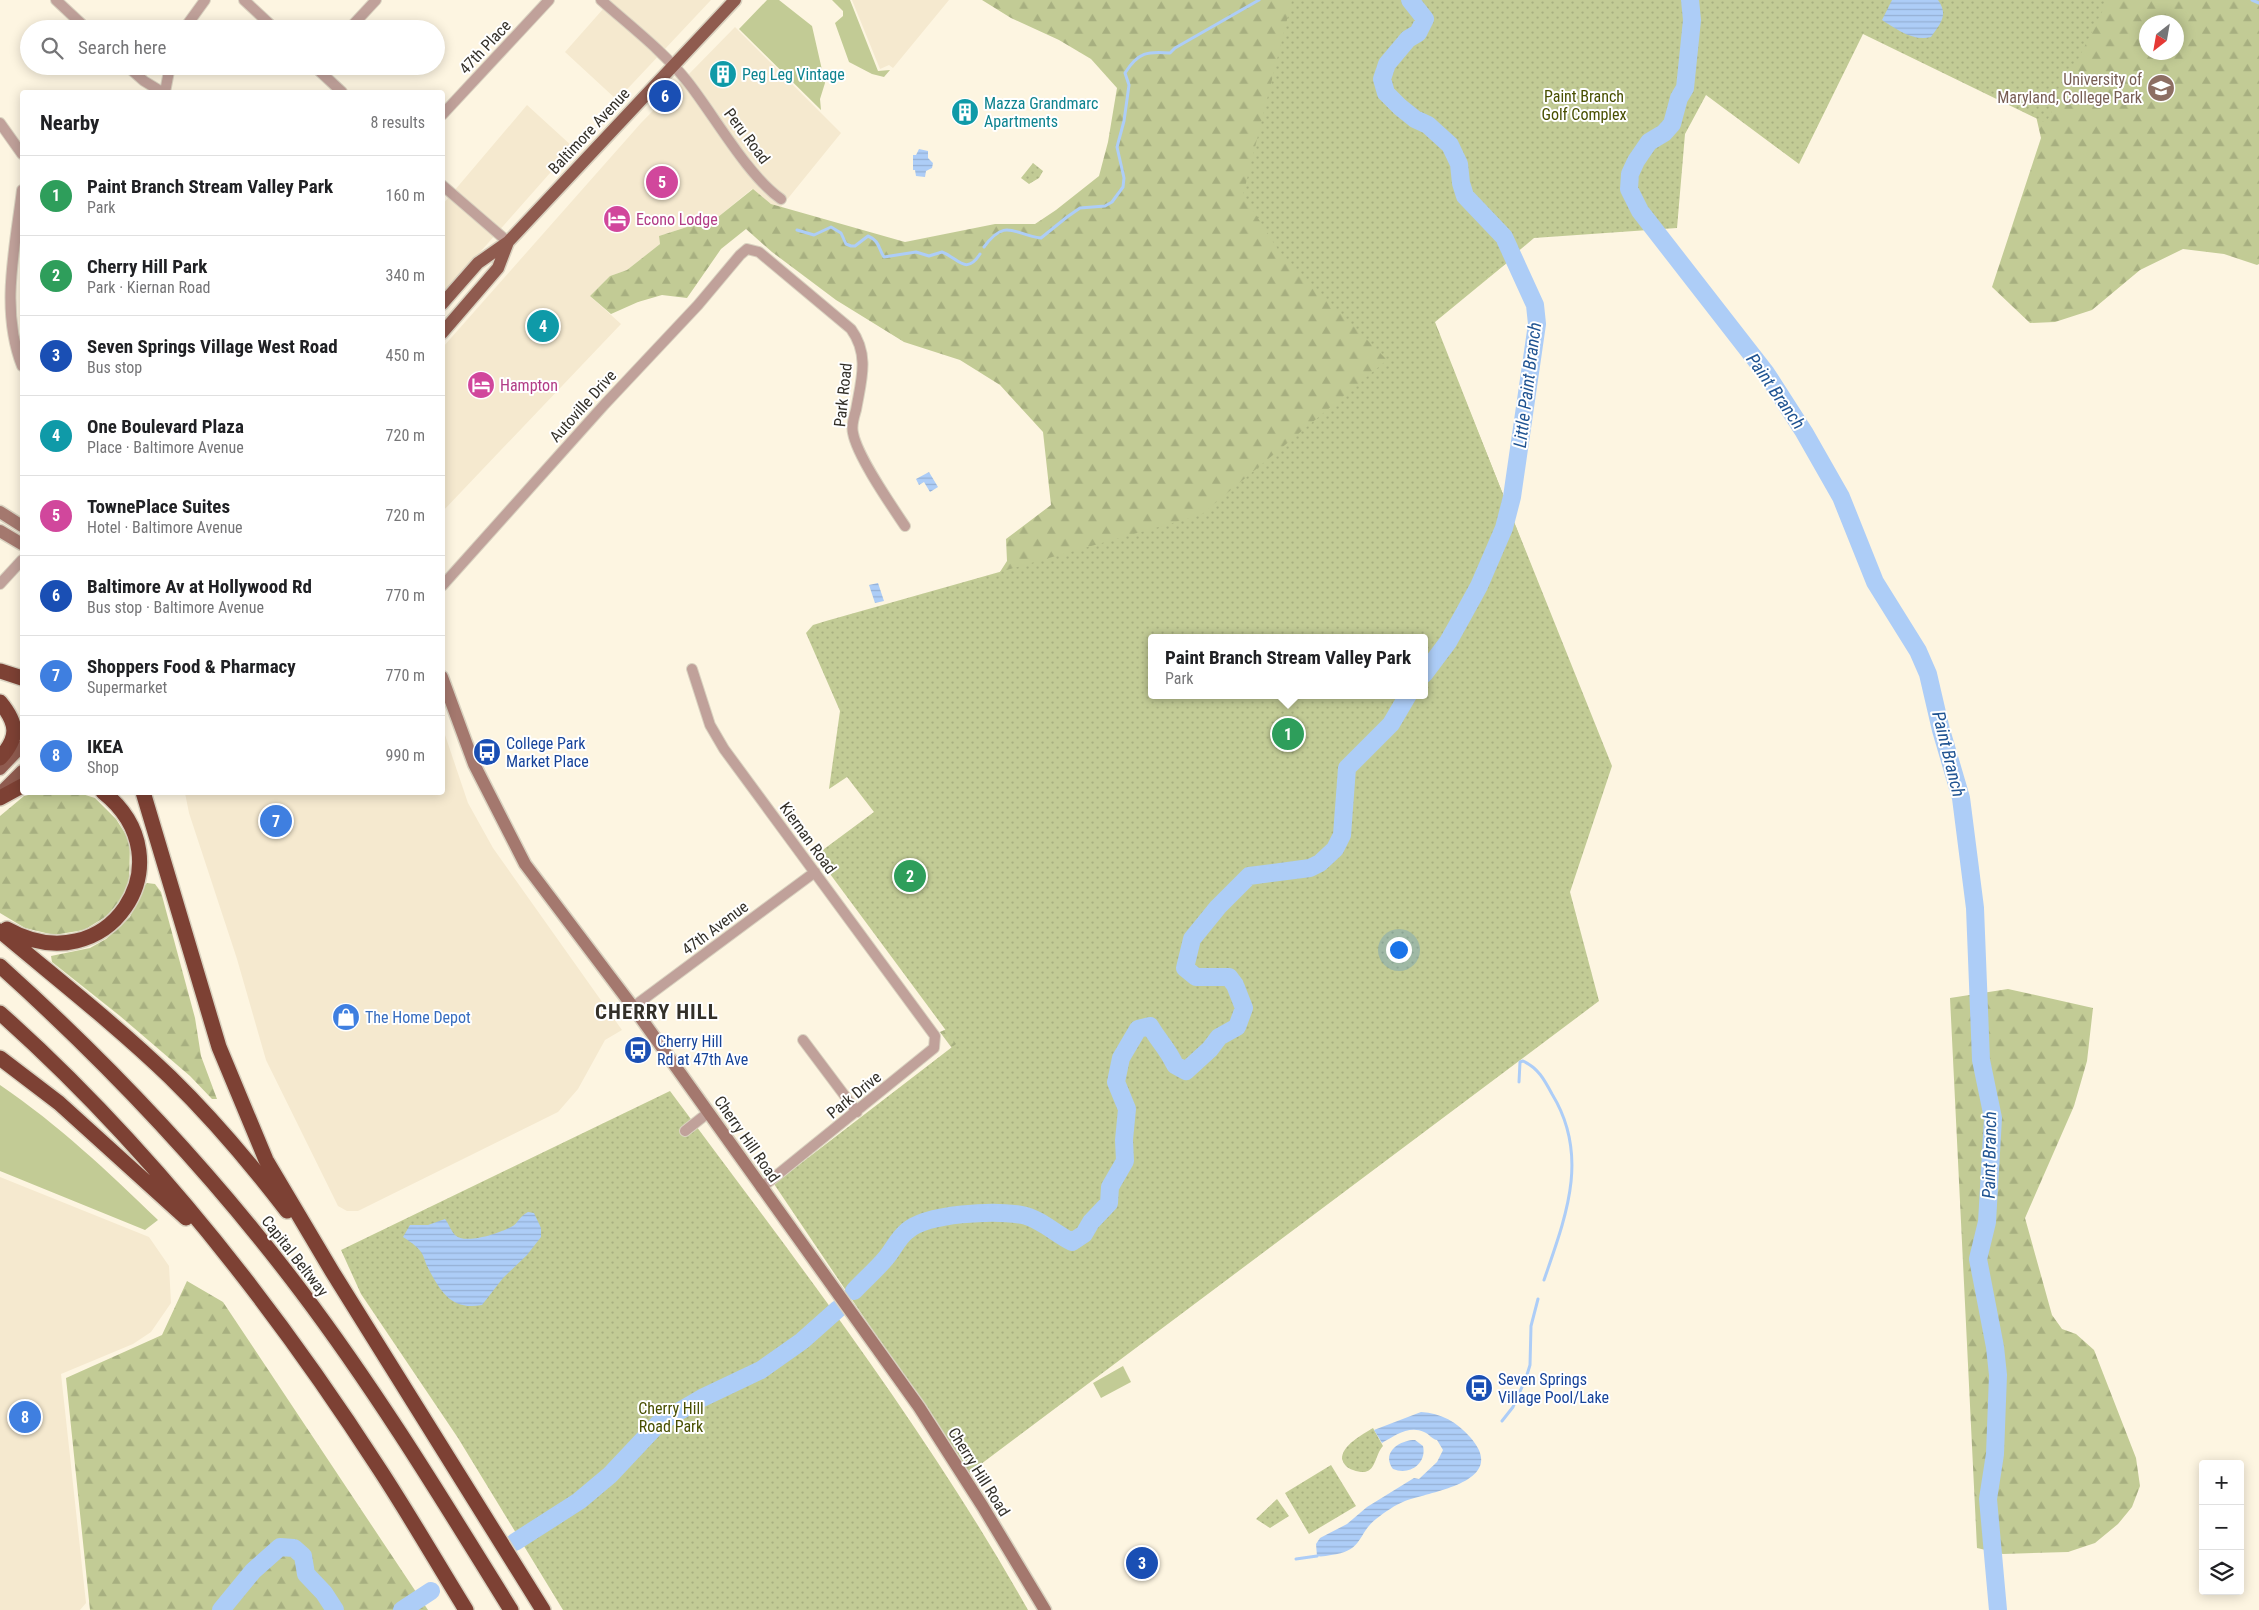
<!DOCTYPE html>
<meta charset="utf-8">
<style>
:root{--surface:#fff;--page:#f2f2f2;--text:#202124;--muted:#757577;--line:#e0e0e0;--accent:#ea580c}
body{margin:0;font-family:"Roboto Condensed",sans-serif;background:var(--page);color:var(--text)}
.controls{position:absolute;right:15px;bottom:15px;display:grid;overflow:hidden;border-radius:5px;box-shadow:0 2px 12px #0003}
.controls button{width:45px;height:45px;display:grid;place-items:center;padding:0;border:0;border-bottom:1px solid var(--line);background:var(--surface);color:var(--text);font:25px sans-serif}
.compass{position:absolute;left:2139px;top:15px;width:45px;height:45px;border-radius:50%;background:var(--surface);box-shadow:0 2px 12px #0003;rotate:211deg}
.you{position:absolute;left:1398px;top:949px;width:18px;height:18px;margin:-12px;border:4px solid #fff;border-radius:50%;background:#1a73e8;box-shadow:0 0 0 8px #1a73e833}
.badge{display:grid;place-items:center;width:32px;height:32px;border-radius:50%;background:var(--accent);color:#fff;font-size:16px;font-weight:700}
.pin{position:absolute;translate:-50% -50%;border:2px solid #fff;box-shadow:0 1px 5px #0006}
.popup{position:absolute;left:1148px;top:634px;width:280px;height:65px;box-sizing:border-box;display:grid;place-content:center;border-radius:5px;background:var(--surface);filter:drop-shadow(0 1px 4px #0005);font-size:16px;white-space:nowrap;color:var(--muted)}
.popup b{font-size:19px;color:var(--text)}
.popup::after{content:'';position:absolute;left:50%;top:100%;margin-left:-10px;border:10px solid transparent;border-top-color:var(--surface)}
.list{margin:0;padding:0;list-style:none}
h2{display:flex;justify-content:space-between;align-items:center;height:65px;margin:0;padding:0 20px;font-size:21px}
h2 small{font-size:16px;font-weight:400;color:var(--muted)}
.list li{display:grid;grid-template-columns:32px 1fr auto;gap:15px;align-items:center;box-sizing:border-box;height:80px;padding:0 20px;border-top:1px solid var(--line)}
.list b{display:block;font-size:19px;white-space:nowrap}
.list p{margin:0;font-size:16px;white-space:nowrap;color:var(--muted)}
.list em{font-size:16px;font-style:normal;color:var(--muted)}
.icon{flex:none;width:28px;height:28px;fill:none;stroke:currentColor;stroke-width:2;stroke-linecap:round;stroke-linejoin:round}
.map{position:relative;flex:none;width:2259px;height:1610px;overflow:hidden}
.search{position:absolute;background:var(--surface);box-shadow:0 2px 12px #0003;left:20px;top:20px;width:425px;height:55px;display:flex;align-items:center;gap:12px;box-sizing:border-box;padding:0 18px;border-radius:28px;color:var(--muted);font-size:19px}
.panel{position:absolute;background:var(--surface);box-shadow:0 2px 12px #0003;left:20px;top:90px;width:425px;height:705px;border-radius:5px}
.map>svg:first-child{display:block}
</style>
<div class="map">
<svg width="2259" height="1610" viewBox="0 0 2259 1610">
<defs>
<pattern id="forest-firs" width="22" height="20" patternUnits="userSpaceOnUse" patternTransform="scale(1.25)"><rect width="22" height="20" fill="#c2cb95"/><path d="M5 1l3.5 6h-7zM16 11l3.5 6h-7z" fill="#a7af80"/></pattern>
<pattern id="park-dots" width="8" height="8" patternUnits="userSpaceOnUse" patternTransform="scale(1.25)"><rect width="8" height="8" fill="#c2cb95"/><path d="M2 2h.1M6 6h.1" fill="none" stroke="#a7af80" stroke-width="1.8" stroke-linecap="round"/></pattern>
<pattern id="water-rules" width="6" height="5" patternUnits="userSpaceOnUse" patternTransform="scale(1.25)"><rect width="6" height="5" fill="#adcdf7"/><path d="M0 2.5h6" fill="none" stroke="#95b0d4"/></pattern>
</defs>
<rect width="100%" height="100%" fill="#fdf5e1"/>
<!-- built -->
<path fill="#f5e9cf" d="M611,0H711L617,100L565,52Z
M852,0H949L893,68L889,65L880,69Z
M735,27L841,133L781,207L771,204L752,189L718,217L659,236L660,244L627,270L610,276L590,296L621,324L443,511V347L641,123Z
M527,105L573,147L443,294V204Z
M443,729L468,803L493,848L622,1030L605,1040L578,1089L558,1112L358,1211H347L338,1206L266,1060L237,959L189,813L185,793L442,792Z
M0,1177L149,1237L169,1266L171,1303L151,1332L133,1344L61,1374L86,1603L80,1610H0Z"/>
<!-- grass -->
<path fill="#c2cb95" d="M767,0H779L812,26L825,83L820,99L821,110L739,29Z
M832,0H850L878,71L890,70L884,77L872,74L849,62L835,23L843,16V11Z
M0,1085C60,1126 106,1170 158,1220L145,1230L0,1171Z
M1123,1366L1131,1382L1101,1398L1093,1383Z"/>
<!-- forest -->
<path fill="url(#forest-firs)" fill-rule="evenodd" d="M982,0H1438L1478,191L1519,253L1435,322L1547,606L954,1051L940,1032L978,1015L991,586L1007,561L1006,539L1051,505L1043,432L1000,385L960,360L904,342L836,300L772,252L746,229L721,249L687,298L662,295L638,302L611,314L590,296L610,276L627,270L660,244L659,236L718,217L753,189L771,204L905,242L995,224H1035L1056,210L1099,176L1108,142L1117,88L1091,59L1059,40L1011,18ZM1152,638H1424V695H1152Z
M2075,0H2259V264L2257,265L2224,254L2183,249L2140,270L2092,310L2055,322L2030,323L1992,287L2041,138L2031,94ZM2146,22H2176V52H2146Z
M37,793H79L95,798L116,819L130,841L129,885L119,902L107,916L84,930L54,935L25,928L0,913V816L24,796Z
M147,883L155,884L161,892L195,1018L201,1056L217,1099H212L190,1076L120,1016L52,962L51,956L90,948L106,939L130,917L142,888Z
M2008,989L2093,1008L2087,1061L2074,1106L2025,1218L2052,1315L2062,1329L2076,1334L2094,1350L2136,1458L2140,1486L2132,1507L2118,1524L2095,1543L2068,1552L2003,1554L1977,1548L1950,998Z
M187,1281L223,1302L428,1610H90L66,1378L162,1335Z"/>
<!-- park -->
<path fill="url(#park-dots)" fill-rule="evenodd" d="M1292,0H2108L2046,123L1863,34L1799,164L1706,95L1685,134L1677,228L1534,238L1434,322L1612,766L1570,892L1599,1001L969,1473L774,1184L956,1044L816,855L874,812L847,777L829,789L840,711L806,633L813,625L826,621L1201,515L1387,360L1279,251L1243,195ZM1152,638H1424V695H1152Z
M1033,163L1043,171L1039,178L1029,184L1021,178Z
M670,1091C795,1259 925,1427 1028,1610H563L458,1438L361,1294L341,1250Z
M1373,1428L1383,1446C1373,1457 1377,1479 1353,1470C1347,1468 1344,1465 1342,1459C1342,1445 1362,1435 1373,1428Z
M1331,1465L1356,1506L1309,1534L1285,1493Z
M1277,1499L1289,1516L1270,1528L1256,1519Z"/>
<!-- water -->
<path fill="url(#water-rules)" d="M1892,0H1938C1949,15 1940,24 1931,37C1914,42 1896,29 1882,20Z
M919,149L928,151V158L933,163L932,168L926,171L925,177L916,176L915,170H913V155H916Z
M929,472L938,487L930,492L924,482L919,485L916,479Z
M878,583L884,601L875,603L869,585Z
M528,1212L534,1213L541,1228V1237L527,1255L503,1278L482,1305C451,1311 440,1291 427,1266C425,1262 424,1256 421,1252C417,1246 409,1241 403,1237L410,1225H428L445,1219C449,1224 451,1231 455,1235C465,1245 500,1233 511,1227C519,1223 518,1217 528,1212Z
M1421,1412C1441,1413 1457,1422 1470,1437C1510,1482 1432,1491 1405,1501C1395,1505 1385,1512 1376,1519C1357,1534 1364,1551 1331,1555C1326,1556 1321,1557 1317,1556L1316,1544L1320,1538L1347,1524L1367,1507L1414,1478L1419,1479L1437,1462L1443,1450L1437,1440C1431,1439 1430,1434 1424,1432C1409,1425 1394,1436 1382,1443L1374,1430Z
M1415,1440L1423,1446C1427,1463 1410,1476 1393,1469C1381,1453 1399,1440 1415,1440Z"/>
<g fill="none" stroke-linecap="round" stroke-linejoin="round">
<!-- stream -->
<path stroke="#adcdf7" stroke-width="3" d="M2252,0L2259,3
M797,230L814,235L831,227L841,233L846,244L851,246H855L868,236C880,241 878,248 884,257L916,252L929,256L942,252C958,258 966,276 980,254
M984,247C1006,217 1014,235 1041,238L1067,217L1080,208L1105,206L1112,202L1123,187L1124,178L1117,147L1124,121L1129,85L1125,73C1138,52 1148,51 1170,53L1175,48L1259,0
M1519,1082L1520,1062L1523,1061C1538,1068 1544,1079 1552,1094C1590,1156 1566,1216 1544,1280
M1502,1421L1513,1407L1526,1378L1530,1365L1531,1326L1538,1299
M1296,1559L1317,1556"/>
<!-- river -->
<path stroke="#adcdf7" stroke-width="18" d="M1410,0L1425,19L1418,33L1408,39L1387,64L1382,79L1386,93L1400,107L1415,119L1428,125L1450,145L1459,164L1461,183L1465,196L1504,237L1535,305L1537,324L1512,497L1504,528L1479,586L1462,617L1448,642L1424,674
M1690,0L1692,20L1685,88L1679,98L1672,124L1664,133L1649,142L1636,161L1630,174L1629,189L1640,211L1766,373L1804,432L1841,497L1875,582L1918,651L1928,674L1941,730L1961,798L1975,908L1981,1060L1993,1118L1987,1222L1978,1259L1995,1347L1998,1375L1995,1454L1988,1499L1998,1610
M854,1291C864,1280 876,1270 886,1258C893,1250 898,1238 907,1231C927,1213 995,1210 1022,1215C1039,1218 1056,1234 1072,1242L1084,1234L1091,1222L1109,1203L1110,1187L1125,1161L1124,1140L1127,1109L1116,1082L1121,1058L1138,1029L1150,1026C1158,1040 1168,1049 1175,1065L1186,1071L1210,1049L1219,1037L1237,1027L1244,1008L1235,985L1229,977H1196L1185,968L1192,939L1218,907L1249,876L1310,868L1320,863L1335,849L1342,835L1347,768L1391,724L1408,695
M515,1542L579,1501L610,1475L659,1423L702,1398L761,1370L802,1341L838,1309
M221,1610L253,1571L280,1547L294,1548L303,1556L306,1574L324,1593L335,1610
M402,1610L431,1591"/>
<!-- street casing -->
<g stroke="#d9d2c0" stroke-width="12">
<path id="street" d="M56,0L87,29
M244,0L275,29
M601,0C630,26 662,50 687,81C714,115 747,175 781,199
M184,29L205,0
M349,29L376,0
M127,66L144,81L162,92
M314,66L342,92
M165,92L170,66
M442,115L549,0
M0,123L22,154
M442,185L508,242
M22,190C15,248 0,310 22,366
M0,584L22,560
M442,586L604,405L698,305L740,255L747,249L759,252L851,329C870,355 861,381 856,410C854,417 851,425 853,433C857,456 891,505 905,526
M692,669L710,725L724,749L935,1036L934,1048L761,1188
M633,1007L815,872
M803,1040L857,1112
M685,1131L709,1112"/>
</g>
<!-- secondary casing -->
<g stroke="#d9d2c0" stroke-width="15">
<path id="secondary" d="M0,512L22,526
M0,531L22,544
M442,677L474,764L525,864L633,1007L919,1407L983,1507L1045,1610"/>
</g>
<!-- primary casing -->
<g stroke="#d9d2c0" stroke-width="15">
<path id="primary" d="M442,304L478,263L508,242L735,0
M442,333L498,268L508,242
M0,769L22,746
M0,793L22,771"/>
</g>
<!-- highway casing -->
<g stroke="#d9d2c0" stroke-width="18">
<path id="highway" d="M0,671L22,678
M0,702C18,724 19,737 0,758
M143,792L219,1047L266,1160L333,1273L543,1610
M0,798L22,786
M7,929C107,985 190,861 103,792
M0,931C57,979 116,1025 170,1077C213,1119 251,1164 287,1211
M0,966C110,1065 212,1173 301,1291C378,1393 444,1502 511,1610
M0,1013C148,1145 273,1304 380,1470C410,1516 437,1563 466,1610
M0,1058L59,1103L186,1218"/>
</g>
<!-- street -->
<use href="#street" stroke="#c0a19a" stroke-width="10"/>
<!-- secondary -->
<use href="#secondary" stroke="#a4786e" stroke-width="12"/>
<!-- primary -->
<use href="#primary" stroke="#8f5b4f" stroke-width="12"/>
<!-- highway -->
<use href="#highway" stroke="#7d4134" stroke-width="15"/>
</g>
<!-- icons -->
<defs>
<g id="building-disc" transform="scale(1.4375)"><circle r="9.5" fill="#0f9aa8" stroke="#fff"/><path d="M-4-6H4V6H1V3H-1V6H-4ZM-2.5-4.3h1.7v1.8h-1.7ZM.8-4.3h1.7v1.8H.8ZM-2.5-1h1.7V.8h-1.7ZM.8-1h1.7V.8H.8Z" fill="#fff"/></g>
<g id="university-disc" transform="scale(1.4375)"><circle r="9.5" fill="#8d6e63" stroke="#fff"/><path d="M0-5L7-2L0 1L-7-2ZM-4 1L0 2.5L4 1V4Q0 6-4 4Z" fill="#fff"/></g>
<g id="hotel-disc" transform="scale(1.4375)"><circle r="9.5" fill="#d1479c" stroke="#fff"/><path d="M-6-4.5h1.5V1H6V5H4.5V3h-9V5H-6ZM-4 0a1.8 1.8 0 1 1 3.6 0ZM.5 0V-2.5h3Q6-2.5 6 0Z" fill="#fff"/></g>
<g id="bus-disc" transform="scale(1.4375)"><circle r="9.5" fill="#1a4fb4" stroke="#fff"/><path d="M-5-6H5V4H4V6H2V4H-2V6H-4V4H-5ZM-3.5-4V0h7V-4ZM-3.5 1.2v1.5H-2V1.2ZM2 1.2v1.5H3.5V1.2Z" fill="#fff"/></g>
<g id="shop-disc" transform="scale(1.4375)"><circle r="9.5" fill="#3f7fe0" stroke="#fff"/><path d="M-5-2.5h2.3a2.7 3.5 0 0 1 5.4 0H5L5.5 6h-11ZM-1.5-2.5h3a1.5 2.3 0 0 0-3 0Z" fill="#fff"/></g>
</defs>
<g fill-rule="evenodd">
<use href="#building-disc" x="723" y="74"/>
<use href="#university-disc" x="2161" y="88"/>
<use href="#building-disc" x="965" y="112"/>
<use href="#hotel-disc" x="617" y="219"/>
<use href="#hotel-disc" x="481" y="385"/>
<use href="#bus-disc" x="487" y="752"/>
<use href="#shop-disc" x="346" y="1017"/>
<use href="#bus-disc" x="638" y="1050"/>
<use href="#bus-disc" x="1479" y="1388"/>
</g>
<g text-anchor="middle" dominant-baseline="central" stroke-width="4" stroke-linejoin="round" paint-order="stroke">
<!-- street labels -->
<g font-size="16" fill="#333029" stroke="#fff">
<text transform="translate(485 47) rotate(-47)">47th Place</text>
<text transform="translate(589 131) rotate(-47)">Baltimore Avenue</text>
<text transform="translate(747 136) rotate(53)">Peru Road</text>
<text transform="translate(843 395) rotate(-84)">Park Road</text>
<text transform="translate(583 406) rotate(-48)">Autoville Drive</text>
<text transform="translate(808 838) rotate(54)">Kiernan Road</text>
<text transform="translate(715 928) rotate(-37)">47th Avenue</text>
<text transform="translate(854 1095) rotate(-39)">Park Drive</text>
<text transform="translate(747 1139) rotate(55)">Cherry Hill Road</text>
<text transform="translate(295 1256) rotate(52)">Capital Beltway</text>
<text transform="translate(979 1472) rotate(58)">Cherry Hill Road</text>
</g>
<!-- culture labels -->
<g font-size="16" fill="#0d838f" stroke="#fff" text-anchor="start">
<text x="742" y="74">Peg Leg Vintage</text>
<text x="984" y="103">Mazza Grandmarc<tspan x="984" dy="18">Apartments</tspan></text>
</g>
<!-- education labels -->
<g font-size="16" fill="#785e54" stroke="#fff" text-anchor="end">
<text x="2142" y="79">University of<tspan x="2142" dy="18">Maryland, College Park</tspan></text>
</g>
<!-- park labels -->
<g font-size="16" fill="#484f01" stroke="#fff">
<text x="1584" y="96">Paint Branch<tspan x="1584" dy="18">Golf Complex</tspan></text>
<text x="671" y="1408">Cherry Hill<tspan x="671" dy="18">Road Park</tspan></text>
</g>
<!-- hotel labels -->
<g font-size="16" fill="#b23c85" stroke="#fff" text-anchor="start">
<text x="636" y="219">Econo Lodge</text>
<text x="500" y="385">Hampton</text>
</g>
<!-- transit labels -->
<g font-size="16" fill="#164399" stroke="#fff" text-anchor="start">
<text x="506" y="743">College Park<tspan x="506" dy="18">Market Place</tspan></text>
<text x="657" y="1041">Cherry Hill<tspan x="657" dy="18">Rd at 47th Ave</tspan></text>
<text x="1498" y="1379">Seven Springs<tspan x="1498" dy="18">Village Pool/Lake</tspan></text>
</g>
<!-- shop labels -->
<g font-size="16" fill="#366cbe" stroke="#fff" text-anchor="start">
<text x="365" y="1017">The Home Depot</text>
</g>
<!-- water labels -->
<g font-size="18" font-style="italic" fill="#205492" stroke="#fff">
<text transform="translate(1527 385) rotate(-83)">Little Paint Branch</text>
<text transform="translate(1776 391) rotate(55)">Paint Branch</text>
<text transform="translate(1949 754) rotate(76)">Paint Branch</text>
<text transform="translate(1989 1155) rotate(-89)">Paint Branch</text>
</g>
<!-- district labels -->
<g font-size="21" font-weight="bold" letter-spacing="1" fill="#333029" stroke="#fff">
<text x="657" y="1012">CHERRY HILL</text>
</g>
</g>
</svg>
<div class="controls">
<button>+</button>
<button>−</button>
<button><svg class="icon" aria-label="layers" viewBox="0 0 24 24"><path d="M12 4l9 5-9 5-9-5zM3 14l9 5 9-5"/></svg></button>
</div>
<svg class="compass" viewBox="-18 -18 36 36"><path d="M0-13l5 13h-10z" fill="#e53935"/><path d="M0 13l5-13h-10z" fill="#757577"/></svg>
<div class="you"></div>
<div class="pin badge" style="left:1288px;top:734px;background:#2e9e5b">1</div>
<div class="popup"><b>Paint Branch Stream Valley Park</b>Park</div>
<div class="pin badge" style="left:910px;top:876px;background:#2e9e5b">2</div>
<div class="pin badge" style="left:1142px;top:1563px;background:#1a4fb4">3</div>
<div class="pin badge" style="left:543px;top:326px;background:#0f9aa8">4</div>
<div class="pin badge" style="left:662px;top:182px;background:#d1479c">5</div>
<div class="pin badge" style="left:665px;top:96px;background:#1a4fb4">6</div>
<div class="pin badge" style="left:276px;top:821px;background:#3f7fe0">7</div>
<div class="pin badge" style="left:25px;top:1417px;background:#3f7fe0">8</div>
<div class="search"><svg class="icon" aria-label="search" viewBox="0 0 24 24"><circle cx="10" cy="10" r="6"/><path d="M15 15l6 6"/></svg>Search here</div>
<section class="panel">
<h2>Nearby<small>8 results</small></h2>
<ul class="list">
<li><span class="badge" style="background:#2e9e5b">1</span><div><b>Paint Branch Stream Valley Park</b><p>Park</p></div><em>160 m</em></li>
<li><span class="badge" style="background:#2e9e5b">2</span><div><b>Cherry Hill Park</b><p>Park · Kiernan Road</p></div><em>340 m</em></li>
<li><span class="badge" style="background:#1a4fb4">3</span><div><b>Seven Springs Village West Road</b><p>Bus stop</p></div><em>450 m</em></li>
<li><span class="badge" style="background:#0f9aa8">4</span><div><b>One Boulevard Plaza</b><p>Place · Baltimore Avenue</p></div><em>720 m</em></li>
<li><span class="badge" style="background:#d1479c">5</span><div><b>TownePlace Suites</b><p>Hotel · Baltimore Avenue</p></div><em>720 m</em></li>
<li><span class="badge" style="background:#1a4fb4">6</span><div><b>Baltimore Av at Hollywood Rd</b><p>Bus stop · Baltimore Avenue</p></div><em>770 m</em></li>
<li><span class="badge" style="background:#3f7fe0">7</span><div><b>Shoppers Food &amp; Pharmacy</b><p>Supermarket</p></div><em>770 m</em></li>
<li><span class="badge" style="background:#3f7fe0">8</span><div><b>IKEA</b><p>Shop</p></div><em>990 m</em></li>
</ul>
</section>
</div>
